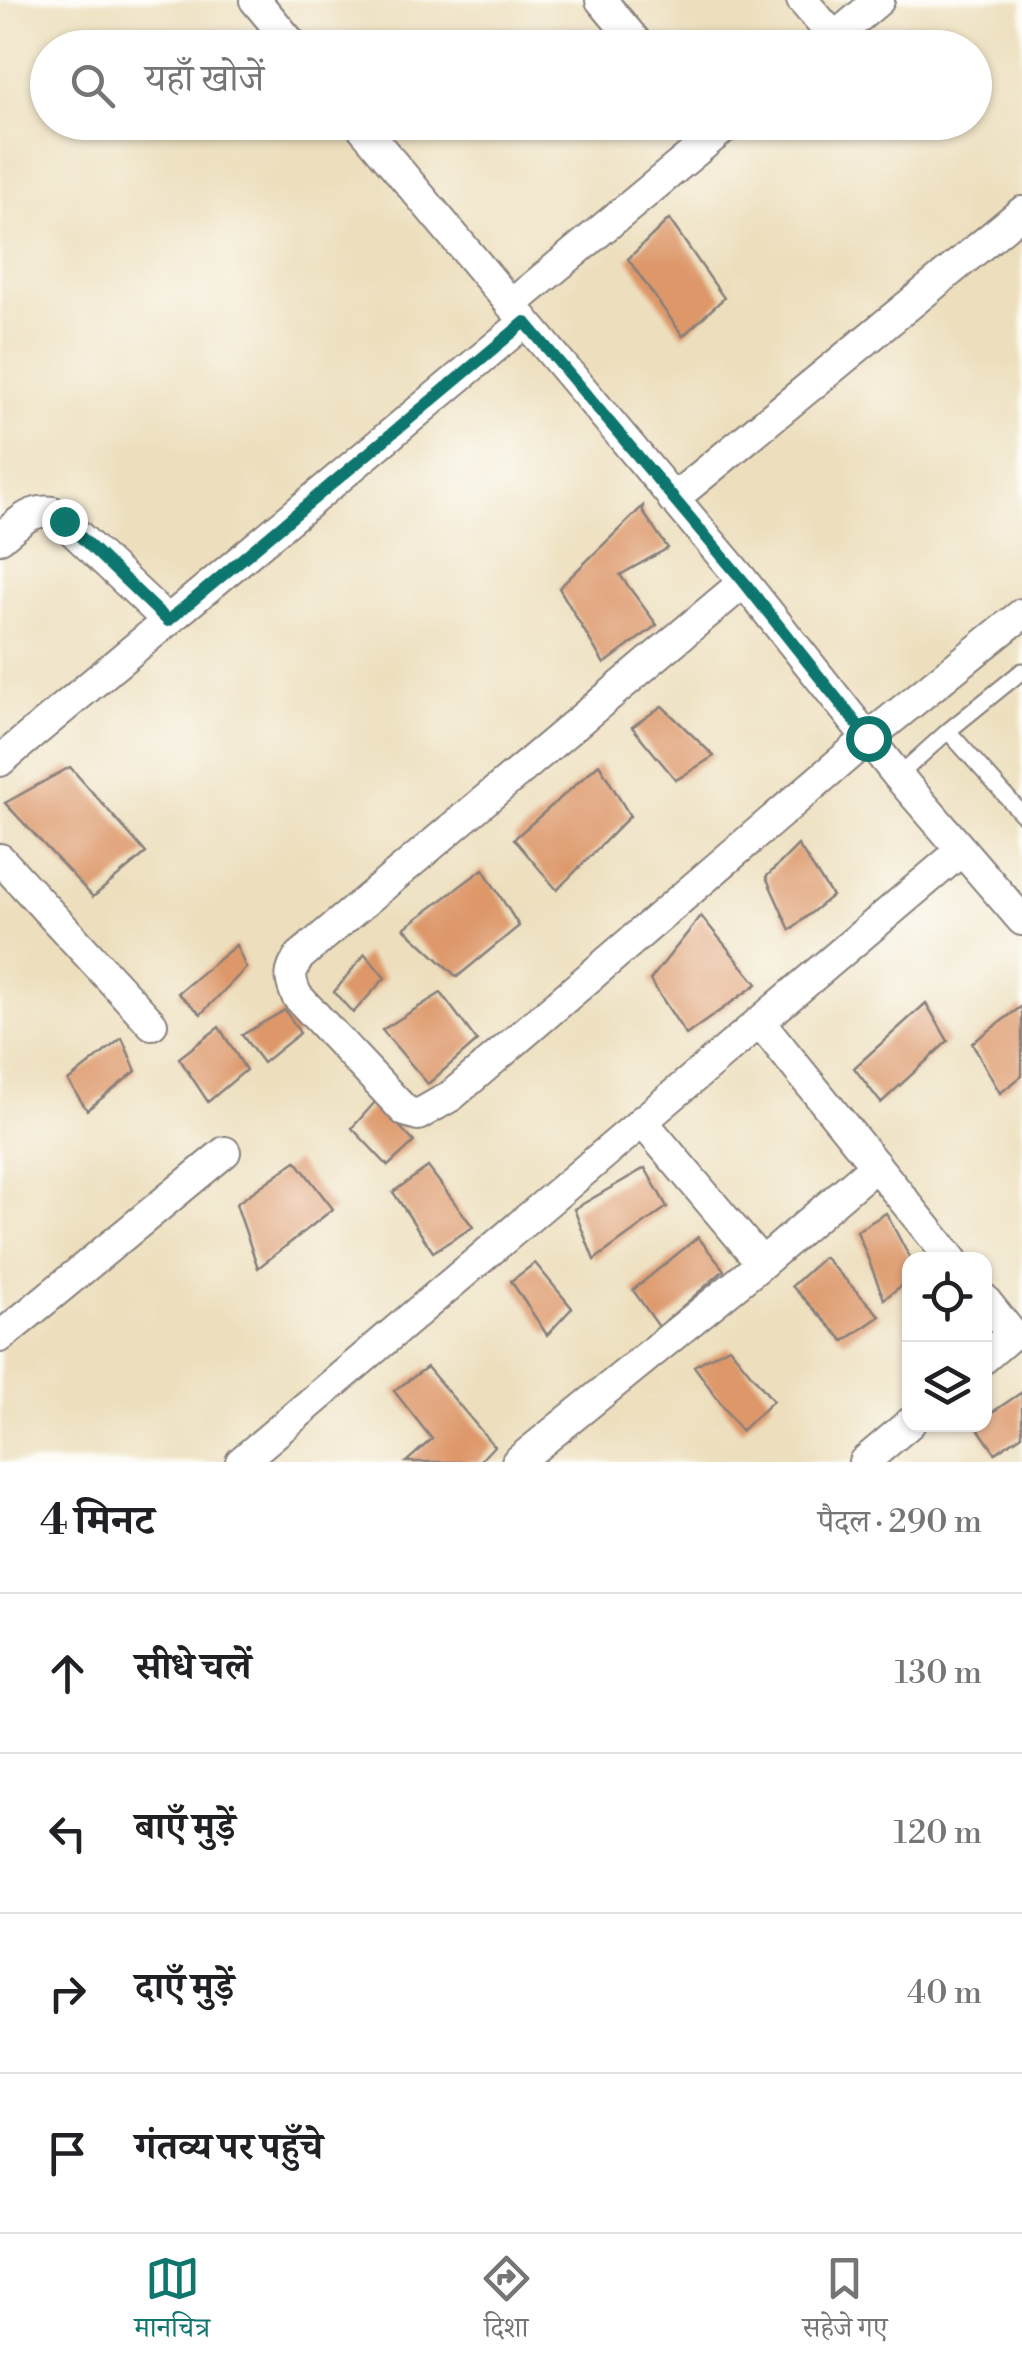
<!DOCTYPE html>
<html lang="hi">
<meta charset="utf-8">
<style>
:root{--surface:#fff;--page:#f6f6f6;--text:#202124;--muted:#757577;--line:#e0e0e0;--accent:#0f766e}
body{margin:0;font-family:"Libre Bodoni","Noto Serif Devanagari",serif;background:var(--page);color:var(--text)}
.controls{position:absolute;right:30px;bottom:30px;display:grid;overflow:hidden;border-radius:20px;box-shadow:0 2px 8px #0004}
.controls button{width:90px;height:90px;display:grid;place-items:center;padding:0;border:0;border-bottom:2px solid var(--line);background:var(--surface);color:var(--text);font:50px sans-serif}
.stop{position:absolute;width:30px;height:30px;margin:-22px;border:8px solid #0f766e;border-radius:50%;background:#fff}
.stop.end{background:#0f766e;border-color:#fff;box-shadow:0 2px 10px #0008}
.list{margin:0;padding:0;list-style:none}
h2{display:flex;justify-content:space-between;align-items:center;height:130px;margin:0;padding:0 40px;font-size:42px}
h2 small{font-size:32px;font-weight:400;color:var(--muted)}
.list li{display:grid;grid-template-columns:65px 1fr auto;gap:30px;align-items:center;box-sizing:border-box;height:160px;padding:0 40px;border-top:2px solid var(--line)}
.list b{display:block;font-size:38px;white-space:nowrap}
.list em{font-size:32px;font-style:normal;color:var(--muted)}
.icon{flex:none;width:55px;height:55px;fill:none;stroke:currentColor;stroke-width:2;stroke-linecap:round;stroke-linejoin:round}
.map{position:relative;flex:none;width:1022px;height:1462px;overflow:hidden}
.search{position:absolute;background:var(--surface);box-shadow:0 2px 8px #0004;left:30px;right:30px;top:30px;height:110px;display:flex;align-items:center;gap:25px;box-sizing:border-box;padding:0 35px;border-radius:55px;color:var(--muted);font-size:38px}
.sheet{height:770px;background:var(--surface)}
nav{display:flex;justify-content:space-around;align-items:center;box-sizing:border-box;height:140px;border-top:2px solid var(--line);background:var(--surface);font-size:28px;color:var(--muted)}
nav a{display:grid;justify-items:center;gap:5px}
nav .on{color:var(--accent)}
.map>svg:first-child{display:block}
</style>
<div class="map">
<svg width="1022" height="1462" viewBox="0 0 1022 1462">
<rect width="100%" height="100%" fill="#fdfcf7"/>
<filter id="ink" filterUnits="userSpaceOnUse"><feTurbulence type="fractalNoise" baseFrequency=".01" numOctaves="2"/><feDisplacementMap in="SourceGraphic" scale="20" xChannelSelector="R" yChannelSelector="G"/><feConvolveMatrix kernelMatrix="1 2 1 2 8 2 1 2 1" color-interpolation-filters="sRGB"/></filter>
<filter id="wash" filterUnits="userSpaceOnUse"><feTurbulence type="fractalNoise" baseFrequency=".0048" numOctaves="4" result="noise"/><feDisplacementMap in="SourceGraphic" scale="40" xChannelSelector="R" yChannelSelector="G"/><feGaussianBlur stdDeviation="2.25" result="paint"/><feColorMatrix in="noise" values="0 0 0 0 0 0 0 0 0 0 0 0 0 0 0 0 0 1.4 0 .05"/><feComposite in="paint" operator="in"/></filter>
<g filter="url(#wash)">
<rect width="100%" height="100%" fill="#eddfbd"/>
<g id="blocks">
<!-- building -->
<path fill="#dd9769" d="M669,219L724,298L683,336L628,259Z
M643,506V512L668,548L620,575L657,625L604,664L559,588Z
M662,706L714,756L676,780L632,727Z
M599,764L630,816L557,890L514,839Z
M70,767L146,853L93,897L5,803Z
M798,845L832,896L790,930L766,877Z
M483,869L519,926L457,977L404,928Z
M701,916L757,984L686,1035L650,980Z
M236,945L246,968L201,1014L178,993Z
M365,954L385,978L353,1013L334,992Z
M441,993L477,1041L428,1084L382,1030Z
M926,1003L948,1041L881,1103L854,1068Z
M1022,1006V1076L1000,1093L972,1043Z
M285,1010L300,1033L263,1063L242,1035Z
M219,1027L246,1070L208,1102L179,1058Z
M122,1038L136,1071L87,1110L68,1081Z
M376,1101L414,1142L388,1166L352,1128Z
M296,1161L333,1209L258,1268L236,1204Z
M428,1167L473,1227L433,1252L393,1192Z
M645,1168L667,1207L594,1260L574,1209Z
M886,1213L911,1260L910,1279L884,1299L857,1231Z
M698,1237L724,1270L659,1327L633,1290Z
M824,1257L880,1316L844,1341L792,1286Z
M535,1263L572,1308L547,1335L511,1281Z
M729,1347L773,1401L741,1431L694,1366Z
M427,1367L494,1446L479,1462H406L432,1439L394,1391Z
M1022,1392V1435L995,1453L975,1424H984V1418Z"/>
</g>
</g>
<g filter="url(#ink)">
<use href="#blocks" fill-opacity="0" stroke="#88807c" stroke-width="2.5"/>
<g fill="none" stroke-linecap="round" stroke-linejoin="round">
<!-- service casing -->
<g stroke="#88807c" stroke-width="19">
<path id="service" d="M1022,671L948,731L1022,814
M898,776L948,731"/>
</g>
<!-- minor casing -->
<g stroke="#88807c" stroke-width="34">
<path id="minor" d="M255,0L295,48
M601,0L641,48
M802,0L834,37
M822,48L879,0
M358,122L744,582L898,776L1022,920
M511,305L731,122
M673,499L1022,212
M0,538C17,525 30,508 53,512L168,621
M744,582L300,956C289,971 289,979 297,996L405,1111L418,1115L451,1096L868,738L1022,614
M0,761L525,322
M0,859L152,1024
M760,1022L952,1260
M755,1269L876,1165
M984,1299L1012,1334L984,1358
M0,1337L225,1152
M241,1462L962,850
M517,1462L755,1269L756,1256L642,1121
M864,1462L910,1423"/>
</g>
<!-- service -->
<use href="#service" stroke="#fff" stroke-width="15"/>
<!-- minor -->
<use href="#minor" stroke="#fff" stroke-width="30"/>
</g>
</g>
<g fill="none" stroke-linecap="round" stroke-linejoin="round" filter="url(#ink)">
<!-- route -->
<path stroke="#0f766e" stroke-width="12" d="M64,521L168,621L525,322L744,582L868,738"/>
</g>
</svg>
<div class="controls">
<button><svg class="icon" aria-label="locate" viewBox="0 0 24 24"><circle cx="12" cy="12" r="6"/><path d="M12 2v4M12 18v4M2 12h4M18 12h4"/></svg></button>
<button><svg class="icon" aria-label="layers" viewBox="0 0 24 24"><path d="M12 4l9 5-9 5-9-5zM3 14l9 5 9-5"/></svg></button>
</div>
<div class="stop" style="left:868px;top:738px"></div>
<div class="stop end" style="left:64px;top:521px"></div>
<div class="search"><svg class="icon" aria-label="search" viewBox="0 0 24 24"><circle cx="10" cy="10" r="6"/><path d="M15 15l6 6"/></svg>यहाँ खोजें</div>
</div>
<section class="sheet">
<h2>4 मिनट<small>पैदल · 290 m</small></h2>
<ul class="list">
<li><svg class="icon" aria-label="ahead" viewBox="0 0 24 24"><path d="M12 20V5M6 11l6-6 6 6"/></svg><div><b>सीधे चलें</b></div><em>130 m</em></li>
<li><svg class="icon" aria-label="left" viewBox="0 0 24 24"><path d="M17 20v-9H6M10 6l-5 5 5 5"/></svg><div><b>बाएँ मुड़ें</b></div><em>120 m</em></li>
<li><svg class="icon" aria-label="right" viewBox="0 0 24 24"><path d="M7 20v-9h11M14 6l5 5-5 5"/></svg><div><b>दाएँ मुड़ें</b></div><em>40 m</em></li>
<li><svg class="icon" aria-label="arrive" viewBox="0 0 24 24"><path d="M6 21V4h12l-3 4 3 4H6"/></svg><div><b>गंतव्य पर पहुँचे</b></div></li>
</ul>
</section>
<nav>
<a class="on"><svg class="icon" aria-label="map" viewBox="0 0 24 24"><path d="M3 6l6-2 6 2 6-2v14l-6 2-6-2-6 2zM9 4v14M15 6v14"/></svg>मानचित्र</a>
<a><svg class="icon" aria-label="directions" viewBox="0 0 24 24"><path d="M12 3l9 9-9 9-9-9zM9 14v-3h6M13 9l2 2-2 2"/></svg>दिशा</a>
<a><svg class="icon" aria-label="saved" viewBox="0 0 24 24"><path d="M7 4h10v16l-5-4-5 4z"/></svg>सहेजे गए</a>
</nav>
